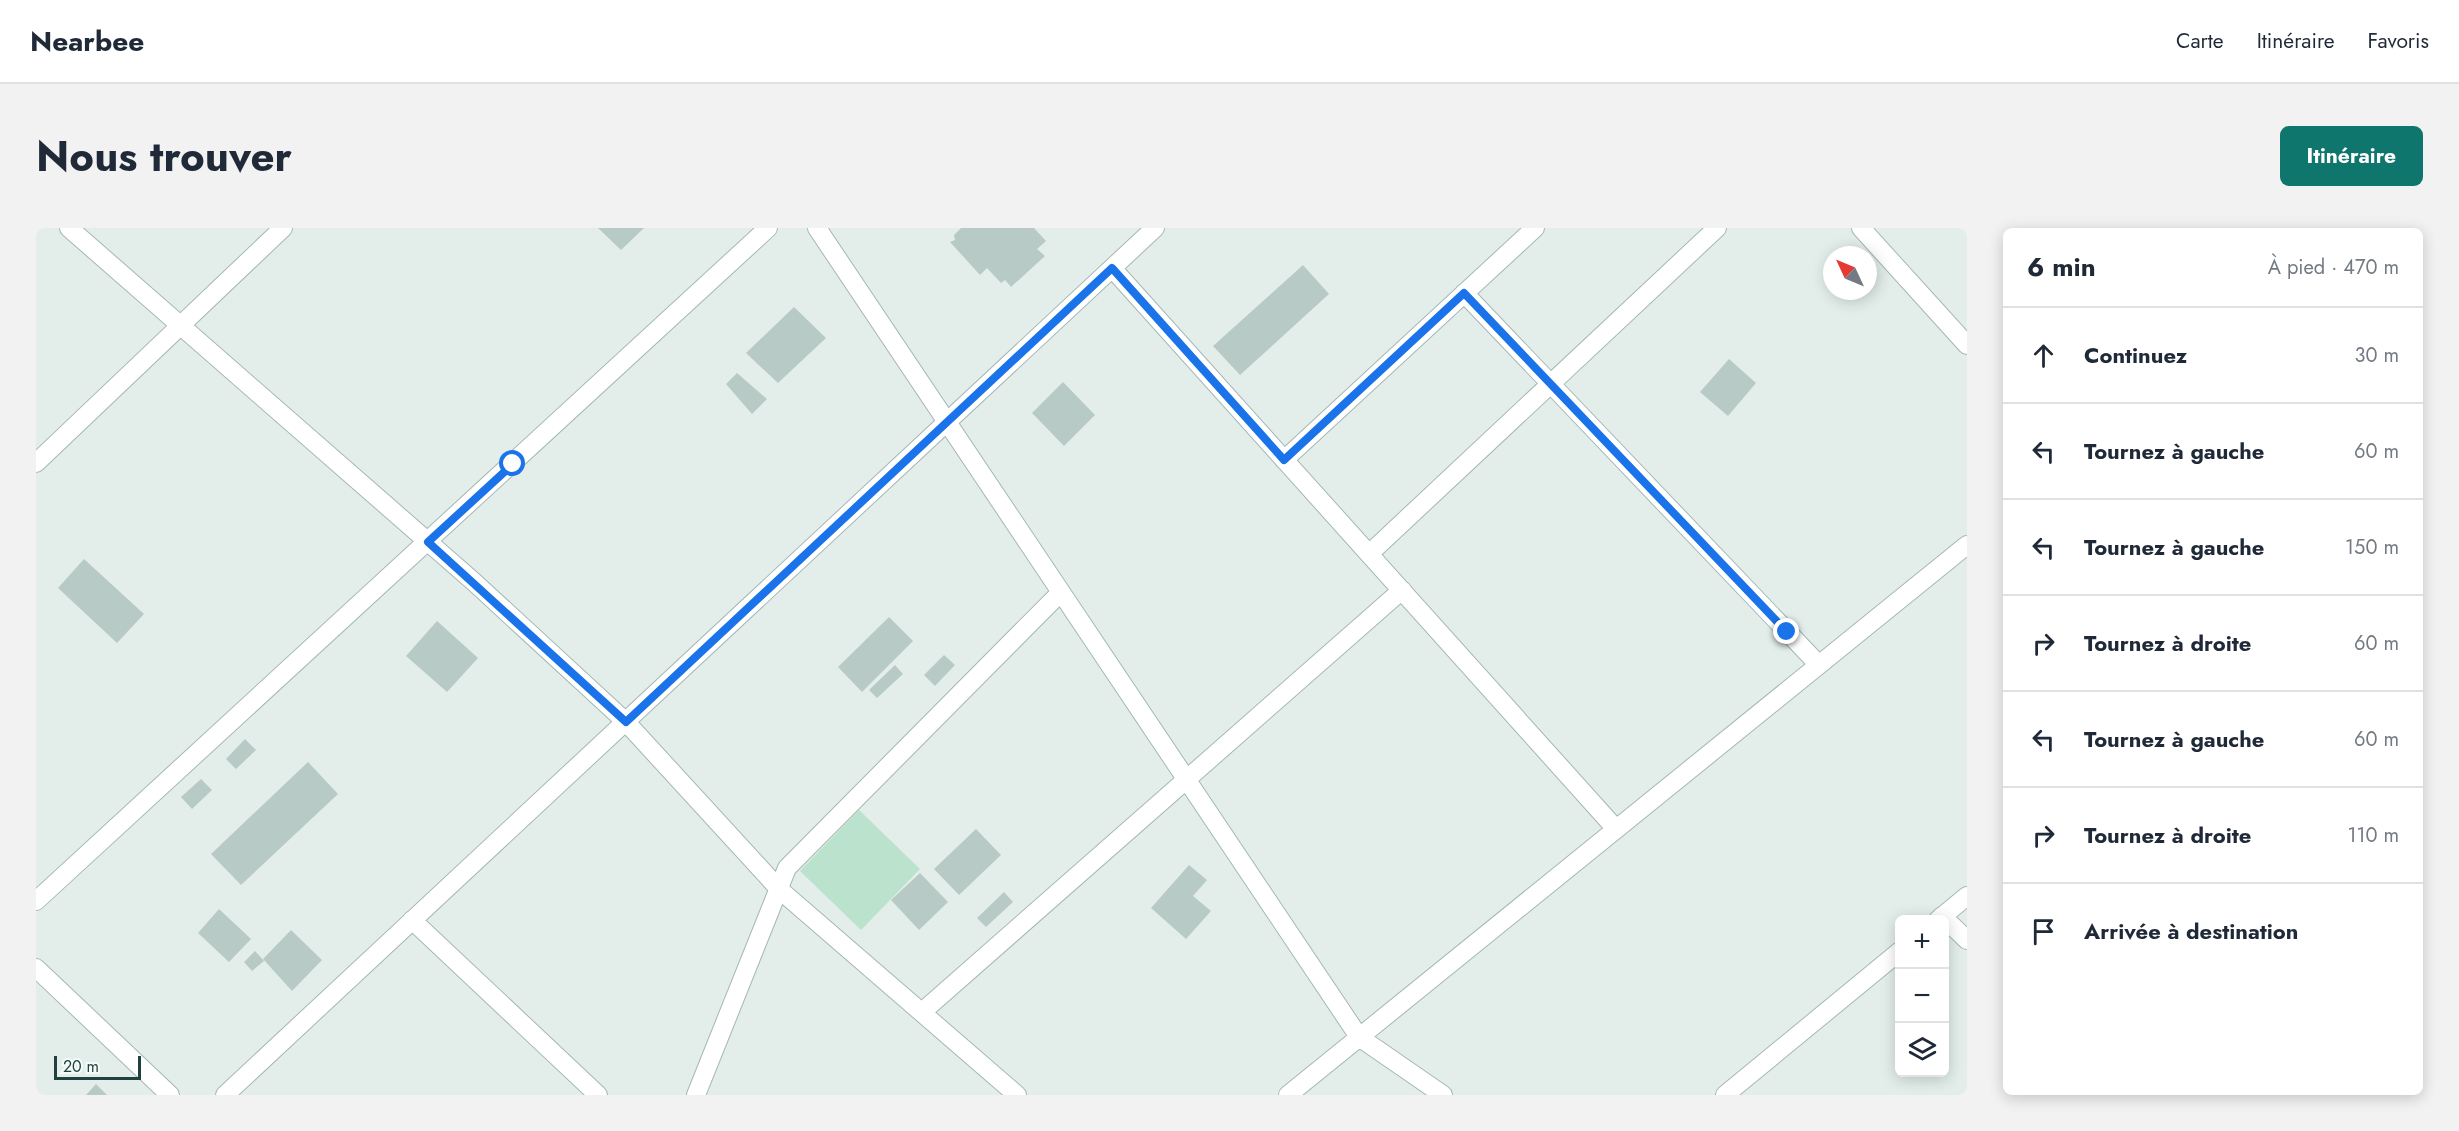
<!DOCTYPE html>
<html lang="fr">
<meta charset="utf-8">
<style>
:root{--surface:#fff;--page:#f2f2f3;--text:#1f2937;--muted:#747a83;--line:#e0e1e3;--accent:#0f766e}
body{margin:0;font-family:Jost,sans-serif;background:var(--page);color:var(--text)}
.controls{position:absolute;right:18px;bottom:18px;display:grid;overflow:hidden;border-radius:9px;box-shadow:0 3px 15px #0003}
.controls button{width:54px;height:54px;display:grid;place-items:center;padding:0;border:0;border-bottom:2px solid var(--line);background:var(--surface);color:var(--text);font:30px sans-serif}
.compass{position:absolute;left:1787px;top:18px;width:54px;height:54px;border-radius:50%;background:var(--surface);box-shadow:0 3px 15px #0003;rotate:314deg}
.scale{position:absolute;left:18px;bottom:15px;width:87px;box-sizing:border-box;padding-left:6px;border:3px solid #20423f;border-top:0;font-size:16px;line-height:21px;white-space:nowrap;color:#20423f;-webkit-text-stroke:4px #f4faf8;paint-order:stroke}
.stop{position:absolute;width:18px;height:18px;margin:-14px;border:4px solid #1a73e8;border-radius:50%;background:#fff}
.stop.end{background:#1a73e8;border-color:#fff;box-shadow:0 2px 6px #0008}
.list{margin:0;padding:0;list-style:none}
h2{display:flex;justify-content:space-between;align-items:center;height:78px;margin:0;padding:0 24px;font-size:26px}
h2 small{font-size:20px;font-weight:400;color:var(--muted)}
.list li{display:grid;grid-template-columns:39px 1fr auto;gap:18px;align-items:center;box-sizing:border-box;height:96px;padding:0 24px;border-top:2px solid var(--line)}
.list b{display:block;font-size:22px;white-space:nowrap}
.list em{font-size:20px;font-style:normal;color:var(--muted)}
.icon{flex:none;width:33px;height:33px;fill:none;stroke:currentColor;stroke-width:2;stroke-linecap:round;stroke-linejoin:round}
.map{position:relative;flex:none;width:1931px;height:867px;overflow:hidden;border-radius:9px}
header{display:flex;align-items:center;gap:36px;box-sizing:border-box;height:84px;padding:0 30px;background:var(--surface);border-bottom:2px solid var(--line)}
header strong{font-size:28px}
nav{display:flex;gap:33px;margin-inline-start:auto;font-size:21px}
.intro{display:flex;align-items:center;justify-content:space-between;box-sizing:border-box;height:144px;padding:0 36px}
h1{margin:0;font-size:42px}
.button{padding:15px 27px;border-radius:9px;background:var(--accent);color:#fff;font-size:21px;font-weight:700}
main{display:flex;gap:36px;padding:0 36px}
aside{flex:1;background:var(--surface);border-radius:9px;box-shadow:0 3px 15px #0003}
.map>svg:first-child{display:block}
</style>
<header>
<strong>Nearbee</strong>
<nav><a>Carte</a><a>Itinéraire</a><a>Favoris</a></nav>
</header>
<div class="intro"><h1>Nous trouver</h1><a class="button">Itinéraire</a></div>
<main>
<div class="map">
<svg width="1931" height="867" viewBox="0 0 1931 867">
<rect width="100%" height="100%" fill="#e3eeeb"/>
<!-- green -->
<path fill="#bae2cc" d="M823,582L884,641L825,702L764,643Z"/>
<!-- building -->
<path fill="#b8cac5" d="M562,0H608L585,22Z
M925,0H998L1010,13L1001,21L1009,28L975,59L969,52L965,55L951,40L944,47L914,14L919,12L918,7Z
M1267,37L1293,66L1204,147L1177,118Z
M758,79L790,110L742,155L710,125Z
M1693,131L1720,155L1692,188L1664,164Z
M701,145L731,171L716,186L690,156Z
M1027,154L1059,187L1028,218L996,185Z
M48,331L108,386L81,415L22,360Z
M853,389L877,413L826,464L802,439Z
M401,393L442,430L411,464L370,428Z
M908,427L919,437L899,458L888,447Z
M859,437L867,446L841,470L833,462Z
M209,511L220,522L200,541L190,531Z
M272,534L302,566L205,657L175,626Z
M165,551L176,562L156,581L145,569Z
M940,601L965,627L923,667L898,641Z
M1153,637L1171,652L1157,668L1175,683L1150,711L1115,680Z
M884,645L912,674L883,702L855,672Z
M968,664L977,674L950,699L941,690Z
M183,681L215,711L193,734L162,705Z
M255,702L286,732L256,763L227,731Z
M219,723L228,733L216,743L208,734Z
M60,856L71,867H50Z"/>
<g fill="none" stroke-linecap="round" stroke-linejoin="round">
<!-- minor casing -->
<g stroke="#a5b7b4" stroke-width="20">
<path id="minor" d="M33,0L438,354L590,494L744,662L981,867
M781,0L1323,809L1407,867
M1825,0L1931,117
M1076,40L1580,601
M1428,65L1783,437
M1248,232L1499,0
M0,235L247,0
M1333,326L1681,0
M0,673L732,0
M1906,688L1931,712
M376,692L562,867
M1902,692L1931,668
M0,740L134,867
M886,784L1366,362
M189,867L1119,0
M660,867L751,640L1025,364
M1252,867L1931,317
M1689,867L1864,723"/>
</g>
<!-- minor -->
<use href="#minor" stroke="#fff" stroke-width="18"/>
</g>
<g fill="none" stroke-linecap="round" stroke-linejoin="round">
<!-- route -->
<path stroke="#1a73e8" stroke-width="8" d="M477,236L392,314L590,494L1076,40L1248,232L1428,65L1751,404"/>
</g>
</svg>
<div class="controls">
<button>+</button>
<button>−</button>
<button><svg class="icon" aria-label="layers" viewBox="0 0 24 24"><path d="M12 4l9 5-9 5-9-5zM3 14l9 5 9-5"/></svg></button>
</div>
<svg class="compass" viewBox="-18 -18 36 36"><path d="M0-13l5 13h-10z" fill="#e53935"/><path d="M0 13l5-13h-10z" fill="#747a83"/></svg>
<div class="scale">20 m</div>
<div class="stop" style="left:477px;top:236px"></div>
<div class="stop end" style="left:1751px;top:404px"></div>
</div>
<aside>
<h2>6 min<small>À pied · 470 m</small></h2>
<ul class="list">
<li><svg class="icon" aria-label="ahead" viewBox="0 0 24 24"><path d="M12 20V5M6 11l6-6 6 6"/></svg><div><b>Continuez</b></div><em>30 m</em></li>
<li><svg class="icon" aria-label="left" viewBox="0 0 24 24"><path d="M17 20v-9H6M10 6l-5 5 5 5"/></svg><div><b>Tournez à gauche</b></div><em>60 m</em></li>
<li><svg class="icon" aria-label="left" viewBox="0 0 24 24"><path d="M17 20v-9H6M10 6l-5 5 5 5"/></svg><div><b>Tournez à gauche</b></div><em>150 m</em></li>
<li><svg class="icon" aria-label="right" viewBox="0 0 24 24"><path d="M7 20v-9h11M14 6l5 5-5 5"/></svg><div><b>Tournez à droite</b></div><em>60 m</em></li>
<li><svg class="icon" aria-label="left" viewBox="0 0 24 24"><path d="M17 20v-9H6M10 6l-5 5 5 5"/></svg><div><b>Tournez à gauche</b></div><em>60 m</em></li>
<li><svg class="icon" aria-label="right" viewBox="0 0 24 24"><path d="M7 20v-9h11M14 6l5 5-5 5"/></svg><div><b>Tournez à droite</b></div><em>110 m</em></li>
<li><svg class="icon" aria-label="arrive" viewBox="0 0 24 24"><path d="M6 21V4h12l-3 4 3 4H6"/></svg><div><b>Arrivée à destination</b></div></li>
</ul>
</aside>
</main>
